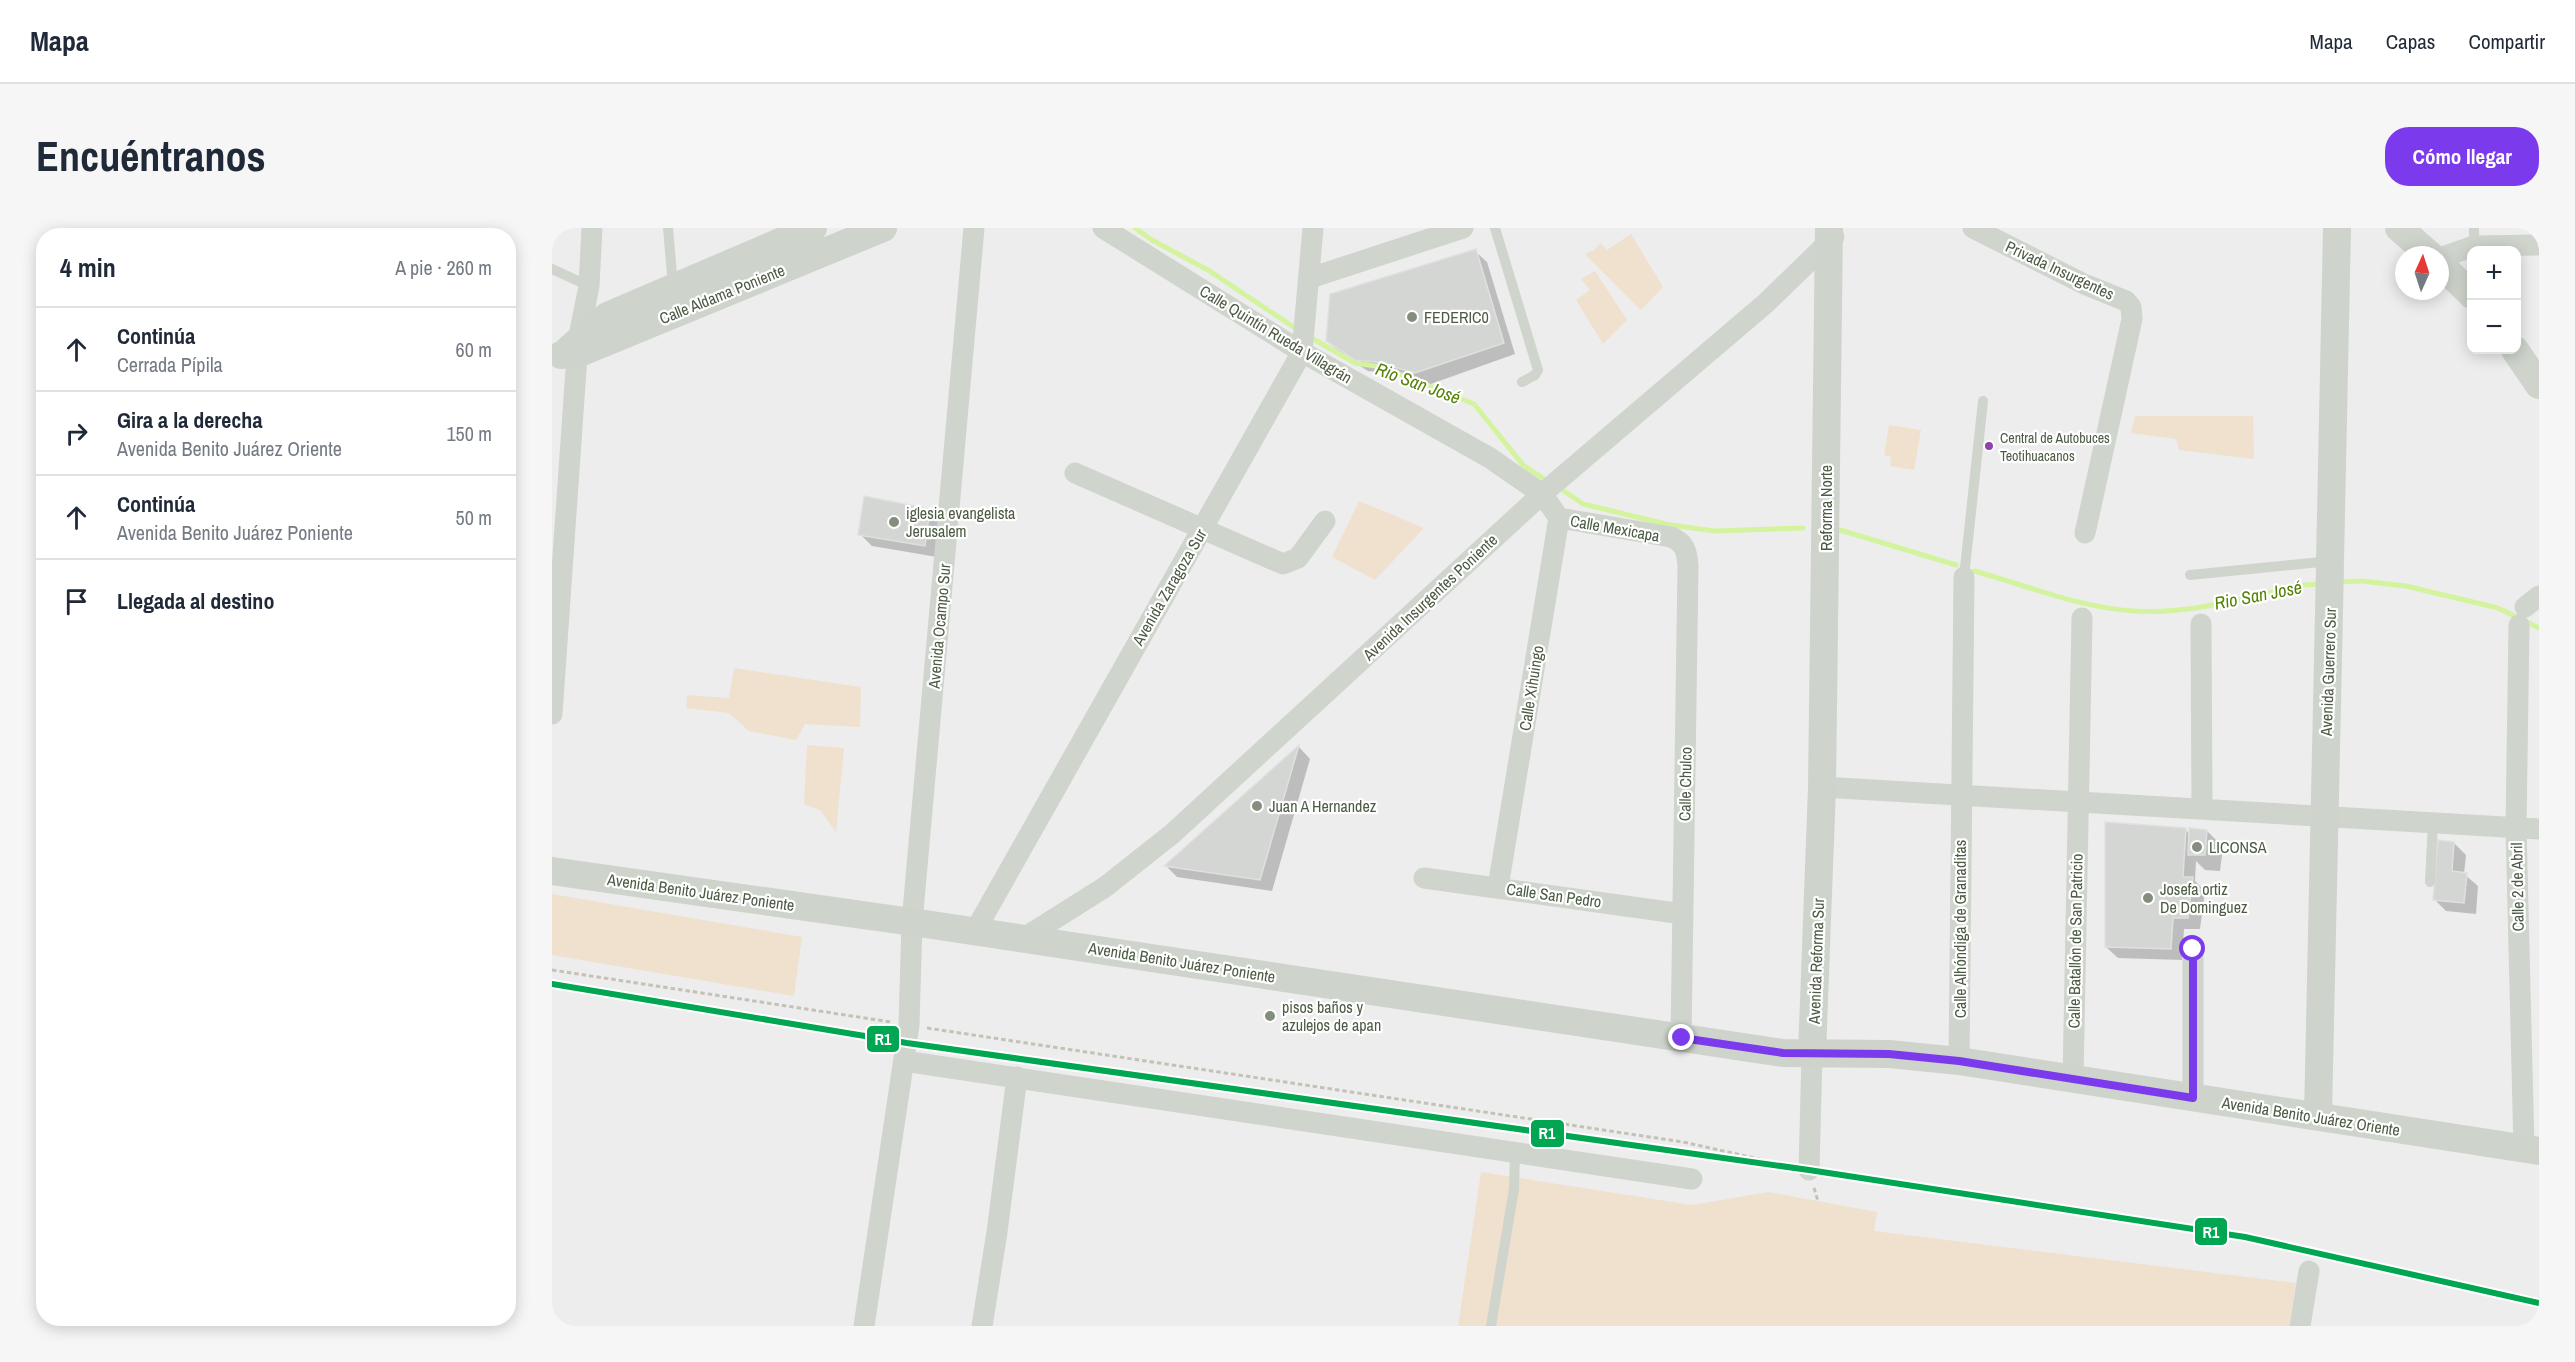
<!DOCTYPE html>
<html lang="es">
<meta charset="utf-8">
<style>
:root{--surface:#fff;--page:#f6f6f7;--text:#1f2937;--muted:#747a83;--line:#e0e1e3;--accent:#7c3aed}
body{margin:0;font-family:"Archivo Narrow",sans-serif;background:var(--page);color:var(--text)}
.controls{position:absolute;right:18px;top:18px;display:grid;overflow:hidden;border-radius:12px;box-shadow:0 3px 15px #0003}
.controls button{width:54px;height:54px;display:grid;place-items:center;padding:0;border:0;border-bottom:2px solid var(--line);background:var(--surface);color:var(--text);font:30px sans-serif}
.compass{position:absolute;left:1843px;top:18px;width:54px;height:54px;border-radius:50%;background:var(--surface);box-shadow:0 3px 15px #0003;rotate:3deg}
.stop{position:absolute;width:18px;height:18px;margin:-14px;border:4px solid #7c3aed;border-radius:50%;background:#fff}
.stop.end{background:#7c3aed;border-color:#fff;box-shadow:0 2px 6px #0008}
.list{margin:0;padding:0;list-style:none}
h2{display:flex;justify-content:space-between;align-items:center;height:78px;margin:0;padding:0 24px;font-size:26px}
h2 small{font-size:20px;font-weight:400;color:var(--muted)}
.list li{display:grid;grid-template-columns:39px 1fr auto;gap:18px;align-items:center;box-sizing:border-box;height:84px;padding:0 24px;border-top:2px solid var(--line)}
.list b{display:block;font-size:22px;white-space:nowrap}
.list p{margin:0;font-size:20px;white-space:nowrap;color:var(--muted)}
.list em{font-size:20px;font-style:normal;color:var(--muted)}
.icon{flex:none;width:33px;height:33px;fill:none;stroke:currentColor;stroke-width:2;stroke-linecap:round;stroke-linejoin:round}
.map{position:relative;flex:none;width:1987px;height:1098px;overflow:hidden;border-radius:24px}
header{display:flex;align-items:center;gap:36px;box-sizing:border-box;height:84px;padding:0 30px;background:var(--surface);border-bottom:2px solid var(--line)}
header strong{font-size:28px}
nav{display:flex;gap:33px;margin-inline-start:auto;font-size:21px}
.intro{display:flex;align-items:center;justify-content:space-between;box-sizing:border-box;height:144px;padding:0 36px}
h1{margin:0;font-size:42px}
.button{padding:15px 27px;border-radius:24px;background:var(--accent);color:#fff;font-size:21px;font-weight:700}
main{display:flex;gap:36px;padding:0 36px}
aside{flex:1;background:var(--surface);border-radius:24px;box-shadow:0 3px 15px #0003}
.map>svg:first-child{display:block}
</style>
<header>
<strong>Mapa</strong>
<nav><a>Mapa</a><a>Capas</a><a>Compartir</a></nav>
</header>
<div class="intro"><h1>Encuéntranos</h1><a class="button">Cómo llegar</a></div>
<main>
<aside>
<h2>4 min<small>A pie · 260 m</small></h2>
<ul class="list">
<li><svg class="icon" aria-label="ahead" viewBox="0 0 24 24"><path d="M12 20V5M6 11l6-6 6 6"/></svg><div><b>Continúa</b><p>Cerrada Pípila</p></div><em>60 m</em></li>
<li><svg class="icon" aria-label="right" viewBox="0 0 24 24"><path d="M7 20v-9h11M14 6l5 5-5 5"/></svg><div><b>Gira a la derecha</b><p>Avenida Benito Juárez Oriente</p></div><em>150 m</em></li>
<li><svg class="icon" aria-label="ahead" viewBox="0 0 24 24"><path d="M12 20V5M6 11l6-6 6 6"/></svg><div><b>Continúa</b><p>Avenida Benito Juárez Poniente</p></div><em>50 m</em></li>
<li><svg class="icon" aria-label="arrive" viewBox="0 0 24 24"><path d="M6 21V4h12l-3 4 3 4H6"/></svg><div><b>Llegada al destino</b></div></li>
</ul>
</aside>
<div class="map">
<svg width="1987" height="1098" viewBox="0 0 1987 1098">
<rect width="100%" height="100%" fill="#ededee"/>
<!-- green -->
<path fill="#f0e0ce" d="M1079,6L1111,59L1089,82L1033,26L1042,22L1048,15L1055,22Z
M1043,43L1075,92L1051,116L1024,72L1038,62L1029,51Z
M1583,188H1701L1702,231L1627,222L1624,211L1579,205Z
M1337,197L1369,202L1362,242L1338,238L1339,229L1332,227Z
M807,273L872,300L823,352L780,329Z
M182,440L309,459L308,499L253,496L244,512L197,503L177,485L134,480L135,467L177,470Z
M255,517L292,520L284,604L268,582L252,576Z
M0,666L250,709L242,768L0,727Z
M929,944L1140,977L1217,964L1325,984L1322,1003L1744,1055L1737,1098H906Z"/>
<!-- shadow -->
<path fill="#0003" d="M923,23L935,34L963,126L876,157L837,145L816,143L788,125L775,112Z
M377,282L389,294L385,329L320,318L308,306Z
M747,519L758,531L720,663L625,649L614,638Z
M1633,601L1638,607L1655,603L1671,619L1668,643L1653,642L1644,633L1643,653L1653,663L1648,701H1632L1630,732L1566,730L1554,719Z
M1902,615L1914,627L1912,646L1926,658L1924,686L1894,683L1882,671Z"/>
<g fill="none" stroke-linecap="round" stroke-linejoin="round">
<!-- stream -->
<path stroke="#d4f39e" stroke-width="5" d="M583,0L600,12L656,42L746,102
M756,108L803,135L830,139L922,176L971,237L998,255
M1006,259L1031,276L1118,297L1163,303L1251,300
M1288,302L1404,337
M1422,343C1474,357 1528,380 1582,383C1639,387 1697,368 1753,357L1768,356
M1786,354L1809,353L1854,358L1946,380L1987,400"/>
</g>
<!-- building -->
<path fill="#d3d6d3" stroke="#dfe0df" stroke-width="1.5" d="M924,21L952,115L863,145L824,134L803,132L774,113L778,66Z
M312,268L378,281L373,318L306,307Z
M747,517L708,652L612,638Z
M1553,594L1634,600L1631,649H1641L1636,690H1621L1619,721L1553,719Z
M1637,600L1655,602L1653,627H1636Z
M1886,612L1902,614L1900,643L1915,645L1912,675L1881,672Z"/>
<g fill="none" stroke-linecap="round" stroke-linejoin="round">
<!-- path -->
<path stroke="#c4c2b7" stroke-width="3" stroke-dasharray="4.5 3" stroke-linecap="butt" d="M0,742L339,794
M375,800L1131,914L1239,938
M1262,960L1266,973"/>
<!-- service -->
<path stroke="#cfd4cd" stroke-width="10" d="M116,0L121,59
M943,0L986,142L983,147L970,154
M1922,18V0
M0,41L37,58
M1638,347L1778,333
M1412,349L1431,173
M1878,654L1881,594
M939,1098L962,961L963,925"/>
<!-- minor -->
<path stroke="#cfd4cd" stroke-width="21" d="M551,0L750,124L938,230L990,266L1007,290L946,659
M1421,0L1532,56L1574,73L1579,79L1580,91L1533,305
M1888,30L1922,18L1987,17
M758,50L911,0
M523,245L731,336L746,330L773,293
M1007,290L1119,309C1133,315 1135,323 1136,338L1129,810
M1973,379L1987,368
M1649,396L1650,579
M1967,397L1964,599L1972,921
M0,486L26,113L37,58L40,0
M1270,559L1987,601
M872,650L1131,686
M423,703L750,124L761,0
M472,710L553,659L620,606L990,266L1214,75L1282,9
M352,833L1140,951
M1407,833L1412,349
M1521,851L1530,390
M1641,870V721
M1257,942L1260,826
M312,1098L357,797L360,694L422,0
M430,1098L445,1004L465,849
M1748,1098L1757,1043"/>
<!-- secondary -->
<path stroke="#ced4cc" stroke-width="28" d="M1847,0L1878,27
M1888,36L1920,67
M17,121L55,88L261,0
M1963,122L1987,157
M9,127L25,126L331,0
M1778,333L1785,0
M0,643L360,694L1231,825L1337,826L1407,833L1987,923
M1260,826L1270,559L1277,0
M1766,888L1778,338"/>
<!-- rail-1 casing -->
<g stroke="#fff" stroke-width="10">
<path id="rail-1" d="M0,756L355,815L1257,942L1693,1009L1987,1075"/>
</g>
<!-- rail-1 -->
<use href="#rail-1" stroke="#00a651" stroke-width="6"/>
</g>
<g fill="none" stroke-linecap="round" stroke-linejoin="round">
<!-- route -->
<path stroke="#7c3aed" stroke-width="8" d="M1130,810L1231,825L1337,826L1407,833L1641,870V721"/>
</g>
<!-- markers -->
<g fill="#848e7f" stroke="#fff" stroke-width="2">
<circle cx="860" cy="89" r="6"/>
<circle cx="342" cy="294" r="6"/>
<circle cx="705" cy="578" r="6"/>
<circle cx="1645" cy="619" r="6"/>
<circle cx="1596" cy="670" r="6"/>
<circle cx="718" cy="788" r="6"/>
</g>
<circle fill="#8e44ad" stroke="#fff" stroke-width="2" cx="1437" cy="218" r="5"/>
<g text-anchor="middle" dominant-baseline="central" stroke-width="4.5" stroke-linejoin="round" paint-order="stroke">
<!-- bus labels -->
<g font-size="14" fill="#4c5b43" stroke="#fff" text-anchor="start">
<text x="1448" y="210">Central de Autobuces<tspan x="1448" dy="18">Teotihuacanos</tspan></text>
</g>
<!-- street labels -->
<g font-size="16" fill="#4c5b43" stroke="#fff">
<text transform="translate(1508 42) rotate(25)">Privada Insurgentes</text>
<text transform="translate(170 66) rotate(-22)">Calle Aldama Poniente</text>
<text transform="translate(724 106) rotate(31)">Calle Quintín Rueda Villagrán</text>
<text transform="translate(1274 280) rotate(-90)">Reforma Norte</text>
<text transform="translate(1063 300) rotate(10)">Calle Mexicapa</text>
<text transform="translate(617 359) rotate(-60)">Avenida Zaragoza Sur</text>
<text transform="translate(878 369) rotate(-43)">Avenida Insurgentes Poniente</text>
<text transform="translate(387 398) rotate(-85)">Avenida Ocampo Sur</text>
<text transform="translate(1776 444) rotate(-88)">Avenida Guerrero Sur</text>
<text transform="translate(979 460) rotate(-81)">Calle Xihuingo</text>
<text transform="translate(1133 556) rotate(-89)">Calle Chulco</text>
<text transform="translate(1965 659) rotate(-91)">Calle 2 de Abril</text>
<text transform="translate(149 664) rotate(8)">Avenida Benito Juárez Poniente</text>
<text transform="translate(1002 667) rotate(8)">Calle San Pedro</text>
<text transform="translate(1408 701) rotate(-90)">Calle Alhóndiga de Granaditas</text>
<text transform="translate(1523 713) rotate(-89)">Calle Batallón de San Patricio</text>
<text transform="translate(1264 733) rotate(-88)">Avenida Reforma Sur</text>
<text transform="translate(630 734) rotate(9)">Avenida Benito Juárez Poniente</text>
<text transform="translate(1759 888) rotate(9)">Avenida Benito Juárez Oriente</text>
</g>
<!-- poi labels -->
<g font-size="16" fill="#4c5b43" stroke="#fff" text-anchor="start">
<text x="872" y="89">FEDERIC0</text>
<text x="354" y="285">iglesia evangelista<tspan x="354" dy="18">Jerusalem</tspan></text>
<text x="717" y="578">Juan A Hernandez</text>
<text x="1657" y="619">LICONSA</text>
<text x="1608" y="661">Josefa ortiz<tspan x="1608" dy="18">De Dominguez</tspan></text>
<text x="730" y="779">pisos baños y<tspan x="730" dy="18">azulejos de apan</tspan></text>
</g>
<!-- water labels -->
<g font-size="18" font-style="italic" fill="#558105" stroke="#fff">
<text transform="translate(866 155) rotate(20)">Rio San José</text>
<text transform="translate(1706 367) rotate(-11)">Rio San José</text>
</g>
</g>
<g stroke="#fff" stroke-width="2">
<rect x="314" y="797" width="34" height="28" rx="6" fill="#00a651"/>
<rect x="978" y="891" width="35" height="29" rx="6" fill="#00a651"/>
<rect x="1642" y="989" width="34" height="29" rx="6" fill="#00a651"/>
</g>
<g font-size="16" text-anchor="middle" font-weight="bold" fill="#fff">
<text x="331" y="817">R1</text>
<text x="995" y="911">R1</text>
<text x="1659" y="1010">R1</text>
</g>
</svg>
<div class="controls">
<button>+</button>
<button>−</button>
</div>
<svg class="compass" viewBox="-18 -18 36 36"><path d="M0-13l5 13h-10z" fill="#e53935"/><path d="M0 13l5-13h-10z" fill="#747a83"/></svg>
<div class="stop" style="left:1641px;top:721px"></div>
<div class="stop end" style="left:1130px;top:810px"></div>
</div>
</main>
